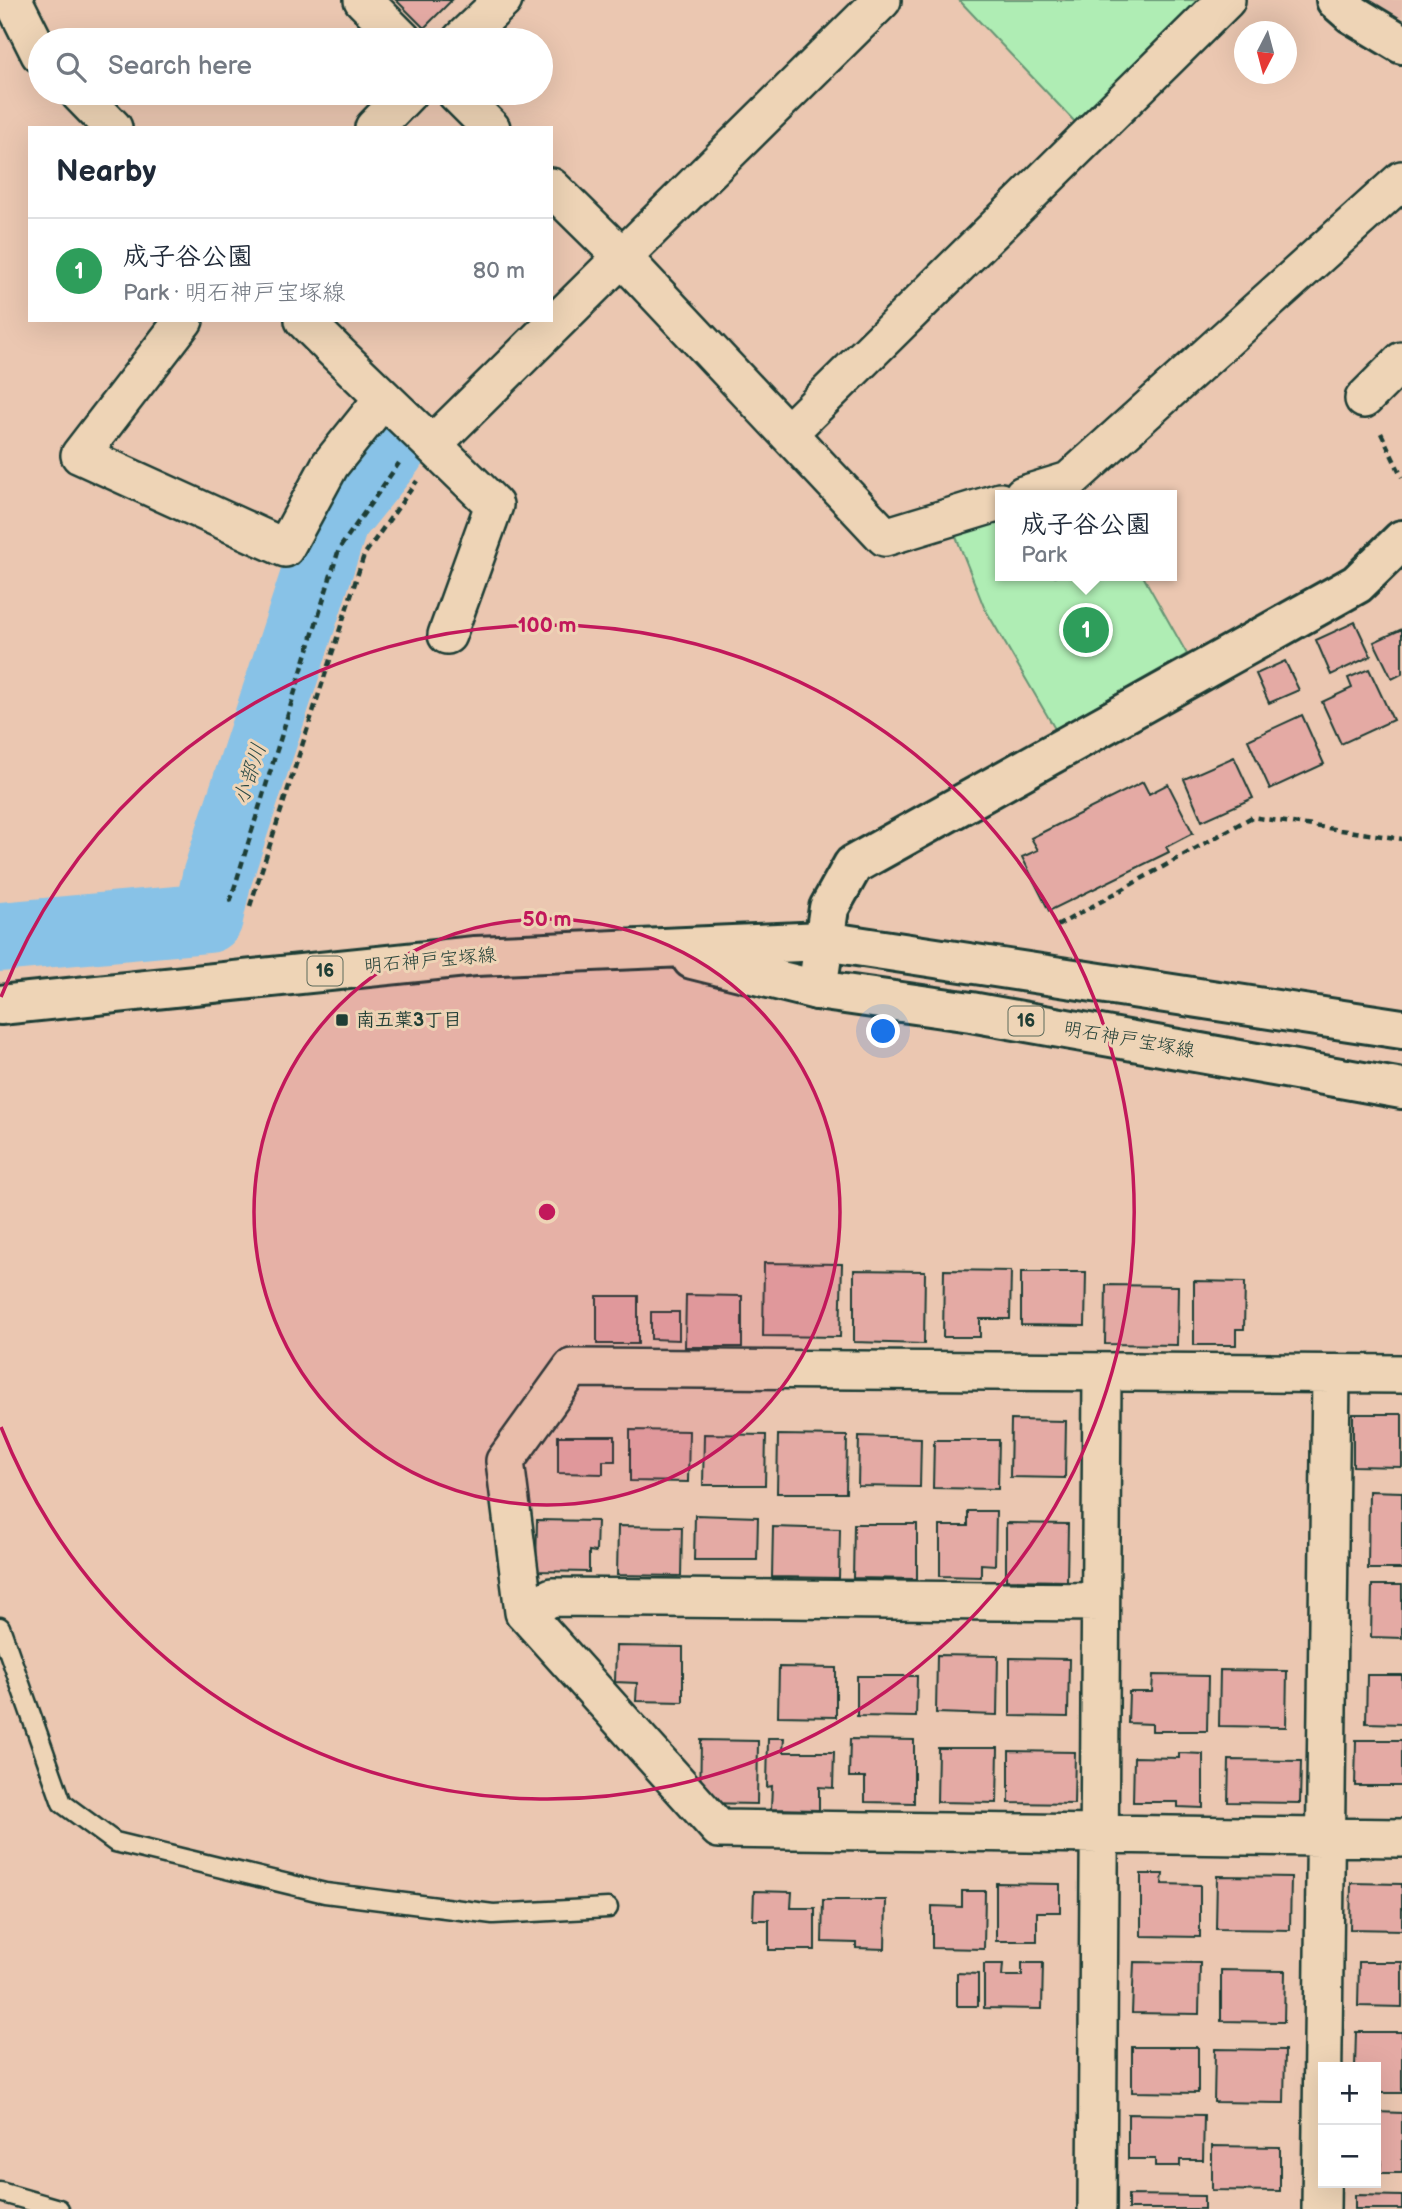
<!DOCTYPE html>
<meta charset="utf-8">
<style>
:root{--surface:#fff;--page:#f6f6f7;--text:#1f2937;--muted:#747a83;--line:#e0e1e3;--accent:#1f3d34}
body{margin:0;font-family:"Balsamiq Sans","Klee One",sans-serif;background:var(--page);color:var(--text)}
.controls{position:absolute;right:21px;bottom:21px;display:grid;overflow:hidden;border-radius:0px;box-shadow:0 7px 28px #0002}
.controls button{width:63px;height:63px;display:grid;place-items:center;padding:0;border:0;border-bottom:2px solid var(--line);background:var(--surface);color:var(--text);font:35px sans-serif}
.compass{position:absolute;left:1234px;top:21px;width:63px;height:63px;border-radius:50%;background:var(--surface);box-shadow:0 7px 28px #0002;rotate:186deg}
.you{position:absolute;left:884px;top:1032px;width:24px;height:24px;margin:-18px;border:5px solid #fff;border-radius:50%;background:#1a73e8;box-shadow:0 0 0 10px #1a73e833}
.badge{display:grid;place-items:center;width:46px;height:46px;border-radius:50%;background:var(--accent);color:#fff;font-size:23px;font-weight:700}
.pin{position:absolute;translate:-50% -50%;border:4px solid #fff;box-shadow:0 2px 7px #0006}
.popup{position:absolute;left:995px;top:490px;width:182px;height:91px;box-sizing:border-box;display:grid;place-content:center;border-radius:0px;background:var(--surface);filter:drop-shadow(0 2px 5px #0005);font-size:23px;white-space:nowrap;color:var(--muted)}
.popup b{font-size:26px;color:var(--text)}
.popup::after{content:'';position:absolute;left:50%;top:100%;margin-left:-14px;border:14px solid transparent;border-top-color:var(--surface)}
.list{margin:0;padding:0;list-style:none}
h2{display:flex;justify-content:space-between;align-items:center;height:91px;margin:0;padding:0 28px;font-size:30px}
h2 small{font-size:23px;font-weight:400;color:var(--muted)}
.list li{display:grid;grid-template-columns:46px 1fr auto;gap:21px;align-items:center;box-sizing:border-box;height:105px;padding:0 28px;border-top:2px solid var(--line)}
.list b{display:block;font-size:26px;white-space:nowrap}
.list p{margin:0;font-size:23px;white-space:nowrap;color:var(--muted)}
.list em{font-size:23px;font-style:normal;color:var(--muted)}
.icon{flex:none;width:38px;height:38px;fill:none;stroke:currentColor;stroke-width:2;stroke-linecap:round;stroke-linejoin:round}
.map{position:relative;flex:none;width:1402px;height:2209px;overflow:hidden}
.search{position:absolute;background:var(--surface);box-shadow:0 7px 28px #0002;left:28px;top:28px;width:525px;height:77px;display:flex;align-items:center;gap:18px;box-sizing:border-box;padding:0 24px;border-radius:38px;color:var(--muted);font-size:26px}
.panel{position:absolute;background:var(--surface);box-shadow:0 7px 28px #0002;left:28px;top:126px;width:525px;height:196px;border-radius:0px}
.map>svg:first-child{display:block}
</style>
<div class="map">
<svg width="1402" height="2209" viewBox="0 0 1402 2209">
<rect width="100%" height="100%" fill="#ebc7b1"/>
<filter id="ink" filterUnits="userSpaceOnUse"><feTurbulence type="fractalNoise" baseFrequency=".0143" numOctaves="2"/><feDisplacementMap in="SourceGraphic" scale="14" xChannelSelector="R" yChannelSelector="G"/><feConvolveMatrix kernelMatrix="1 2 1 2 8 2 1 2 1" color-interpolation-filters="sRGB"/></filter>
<g filter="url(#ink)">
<!-- built -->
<path fill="#e5bbab" d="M1336,0H1402V44Z"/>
<!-- green -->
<path fill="#afedb4" stroke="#679574" stroke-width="2" d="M959,0H1202L1076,123Z
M1000,520V576H1143L1187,654L1055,729L984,607L955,534Z"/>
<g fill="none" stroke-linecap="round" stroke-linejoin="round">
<!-- river -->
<path stroke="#88c2e7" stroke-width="70" d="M0,937L208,918L217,877L334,520L391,449"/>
</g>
<!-- building -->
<path fill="#e4aaa4" stroke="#1f3d34" stroke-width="2" d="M396,0H452L424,28Z
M1355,622L1371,656L1331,675L1316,640Z
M1402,629V674L1392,679L1374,642Z
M1285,661L1299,690L1269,703L1256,674Z
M1369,669L1393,720L1341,744L1322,702L1352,688L1348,678Z
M1302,715L1324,764L1270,789L1248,740Z
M1234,757L1253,798L1202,821L1184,779Z
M1143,782L1149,794L1168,784L1193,833L1166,847L1169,852L1049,911L1022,857L1038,850L1031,838Z
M764,1263L842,1264L840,1337L763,1336Z
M854,1270L925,1271L924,1344L854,1342Z
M944,1270L1011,1271L1010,1319H980V1337H943Z
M1021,1272H1086L1085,1326L1021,1325Z
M1194,1281L1245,1282L1244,1329H1236V1345H1194Z
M1106,1285L1178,1286L1177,1345L1105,1344Z
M686,1295L742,1296V1347H685Z
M597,1296H638V1344H597Z
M651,1312H679V1340L651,1339Z
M1353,1414H1402V1467L1353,1466Z
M1011,1420L1066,1421L1065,1478L1010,1477Z
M630,1430L689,1431L688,1482L630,1481Z
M704,1434L766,1435L765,1485H703Z
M778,1435L847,1436L846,1493H777Z
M558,1436H615V1461H603V1474L558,1473Z
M859,1436L921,1438L920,1487L858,1486Z
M934,1440H999L998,1489L933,1488Z
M1369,1491L1402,1492V1569H1368Z
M968,1511H996L995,1565L981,1564V1577L940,1576V1526H968Z
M695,1515L758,1517L757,1560H694Z
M537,1520L597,1521L596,1552L589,1551V1572L536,1571Z
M1006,1523L1068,1524L1067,1581L1006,1580Z
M854,1524H917V1579L853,1578Z
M618,1526L682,1527L681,1576L617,1575Z
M773,1527L840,1529L839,1578L772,1577Z
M1372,1585H1402V1638L1371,1637Z
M616,1646L683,1647V1702L636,1701L637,1683L615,1682Z
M937,1655L998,1656L997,1715L936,1713Z
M1010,1658L1069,1659L1068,1717L1010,1716Z
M779,1667L836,1668V1717L778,1716Z
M1220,1670L1287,1671L1286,1727L1219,1726Z
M1153,1675L1208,1676L1207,1731H1152V1724L1128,1723L1129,1692H1152Z
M1367,1675H1402V1724L1366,1723Z
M857,1676H917L916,1717L857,1716Z
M768,1738H784L783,1752H834L833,1788L819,1787V1810L771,1809L772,1786L767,1787Z
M850,1739L914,1740V1803L865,1802V1777H849Z
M701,1740L758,1741L757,1804L700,1803Z
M1356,1740H1402V1786H1355Z
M938,1748H998L997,1803L937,1802Z
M1009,1751L1075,1752L1074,1804L1009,1803Z
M1179,1753L1203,1754V1808L1178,1807V1802H1133L1134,1757L1179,1758Z
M1229,1760L1301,1761L1300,1803L1228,1802Z
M1141,1874H1163L1162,1884L1200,1885V1937L1141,1936Z
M1217,1876L1291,1877L1290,1930L1216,1929Z
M996,1883L1060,1884V1912H1037V1941H996Z
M1351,1883L1402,1884V1930L1350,1929Z
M754,1891L792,1892L791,1908H815V1950H769V1920H753Z
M962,1891H985L984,1949L932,1948V1906L962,1907Z
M823,1900H886L885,1949L856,1948V1943L822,1942Z
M1134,1962L1200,1963L1199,2014L1132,2013Z
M1359,1962H1402V2007L1358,2006Z
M1022,1963H1043L1042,2009L984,2008V1964H1003L1002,1976H1022Z
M1221,1970L1285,1971L1284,2022L1221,2021Z
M957,1973L978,1974V2006H957Z
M1356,2032H1402V2093H1376V2067H1355Z
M1132,2047H1198V2093L1132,2092Z
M1215,2049L1285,2050L1284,2103L1214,2102Z
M1376,2112L1402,2113V2173H1380L1381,2161H1376Z
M1128,2114L1204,2115L1203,2160H1180V2166H1155V2159H1128Z
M1212,2146L1280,2147V2191L1212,2190Z
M1128,2195L1204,2196V2209H1128Z
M1355,2195L1402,2196V2209H1355Z"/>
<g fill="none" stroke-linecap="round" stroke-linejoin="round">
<!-- service casing -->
<g stroke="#1f3d34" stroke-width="23">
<path id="service" d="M0,1627L62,1803L115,1842L325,1893L493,1914L608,1908
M0,2192L59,2209"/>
</g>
<!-- minor casing -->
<g stroke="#1f3d34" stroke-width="42">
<path id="minor" d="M13,0L40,54
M363,0L403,40
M461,40L503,0
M79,93L113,128
M456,93L491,128
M374,128L408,93
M551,187L622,257L885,537L1000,502
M184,320L80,455L285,548L330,465L382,400
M304,320C366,383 431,442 494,505L447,635
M1364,399L1402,361
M789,432L1226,0
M433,444L882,0
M1023,495L1069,481L1402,180
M1402,1374L572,1368L505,1461L524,1612L719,1829L1402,1838
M524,1612L552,1597L1100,1602
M1097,2209L1102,1373
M1321,2209L1331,1374"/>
</g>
<!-- tertiary casing -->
<g stroke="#1f3d34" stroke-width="44">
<path id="tertiary" d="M1336,0L1352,14L1402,44
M817,990L829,908L853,865L1357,584L1402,540"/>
</g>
<!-- primary casing -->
<g stroke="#1f3d34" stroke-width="44">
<path id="primary" d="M692,959L817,990L971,1012L1402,1089
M0,1005L475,956L824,941L1402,1029"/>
</g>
<!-- path -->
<path stroke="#1f3d34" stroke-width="4.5" stroke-dasharray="7 5" stroke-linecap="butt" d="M1381,433L1402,477
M230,902L339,549L399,463
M250,906L364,555L417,481
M1057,926L1252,817L1402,839"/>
<!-- service -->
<use href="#service" stroke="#eed4b6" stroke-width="18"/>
<!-- minor -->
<use href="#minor" stroke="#eed4b6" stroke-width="37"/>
<!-- tertiary -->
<use href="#tertiary" stroke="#eed4b6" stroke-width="38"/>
<!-- primary -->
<use href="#primary" stroke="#eed4b6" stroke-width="38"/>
</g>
</g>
<!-- distance rings -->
<circle cx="547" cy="1212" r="293" fill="#c2185b" fill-opacity=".12"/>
<g fill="none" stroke="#c2185b" stroke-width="3.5">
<circle cx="547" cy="1212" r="293"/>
<path d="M1 997A587 587 0 1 1 1 1427"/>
</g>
<!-- markers -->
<rect fill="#1f3d34" stroke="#eed4b6" stroke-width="2.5" x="335" y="1013" width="14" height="14" rx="3.5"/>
<g text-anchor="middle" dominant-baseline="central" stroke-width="6" stroke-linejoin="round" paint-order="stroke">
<!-- shield labels -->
<g fill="#eed4b6" stroke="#5d6a5b" stroke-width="2">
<rect x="307.5" y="956.5" width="35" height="29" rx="5"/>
<rect x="1008.5" y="1006.5" width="35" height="29" rx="5"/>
</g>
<g font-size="18" font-weight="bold" fill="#1f3d34">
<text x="325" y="971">16</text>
<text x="1026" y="1021">16</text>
</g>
<!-- street labels -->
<g font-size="19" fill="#1f3d34" stroke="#eed4b6">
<text transform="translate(430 961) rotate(-5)">明石神戸宝塚線</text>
<text transform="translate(1129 1040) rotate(10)">明石神戸宝塚線</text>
</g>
<!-- poi labels -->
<g font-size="19" font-weight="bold" fill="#1f3d34" stroke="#eed4b6" text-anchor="start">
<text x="356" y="1020">南五葉3丁目</text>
</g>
<!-- water labels -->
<g font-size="21" font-style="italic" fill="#2a4a46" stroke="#eed4b6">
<text transform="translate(250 774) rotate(-72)">小部川</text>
</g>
</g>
<circle cx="547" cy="1212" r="10" fill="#c2185b" stroke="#eed4b6" stroke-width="3.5"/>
<g font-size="21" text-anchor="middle" font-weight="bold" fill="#c2185b" stroke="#eed4b6" stroke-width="6" stroke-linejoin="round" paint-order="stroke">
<text x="547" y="632">100 m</text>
<text x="547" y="926">50 m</text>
</g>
</svg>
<div class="controls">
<button>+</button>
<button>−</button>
</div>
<svg class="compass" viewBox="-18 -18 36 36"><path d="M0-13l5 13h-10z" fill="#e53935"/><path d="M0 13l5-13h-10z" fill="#747a83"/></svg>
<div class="you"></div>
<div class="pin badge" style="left:1086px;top:630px;background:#2e9e5b">1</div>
<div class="popup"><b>成子谷公園</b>Park</div>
<div class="search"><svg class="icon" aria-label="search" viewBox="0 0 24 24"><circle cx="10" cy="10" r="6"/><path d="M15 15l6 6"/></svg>Search here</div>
<section class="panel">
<h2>Nearby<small></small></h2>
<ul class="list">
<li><span class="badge" style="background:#2e9e5b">1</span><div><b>成子谷公園</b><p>Park · 明石神戸宝塚線</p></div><em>80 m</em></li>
</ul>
</section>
</div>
